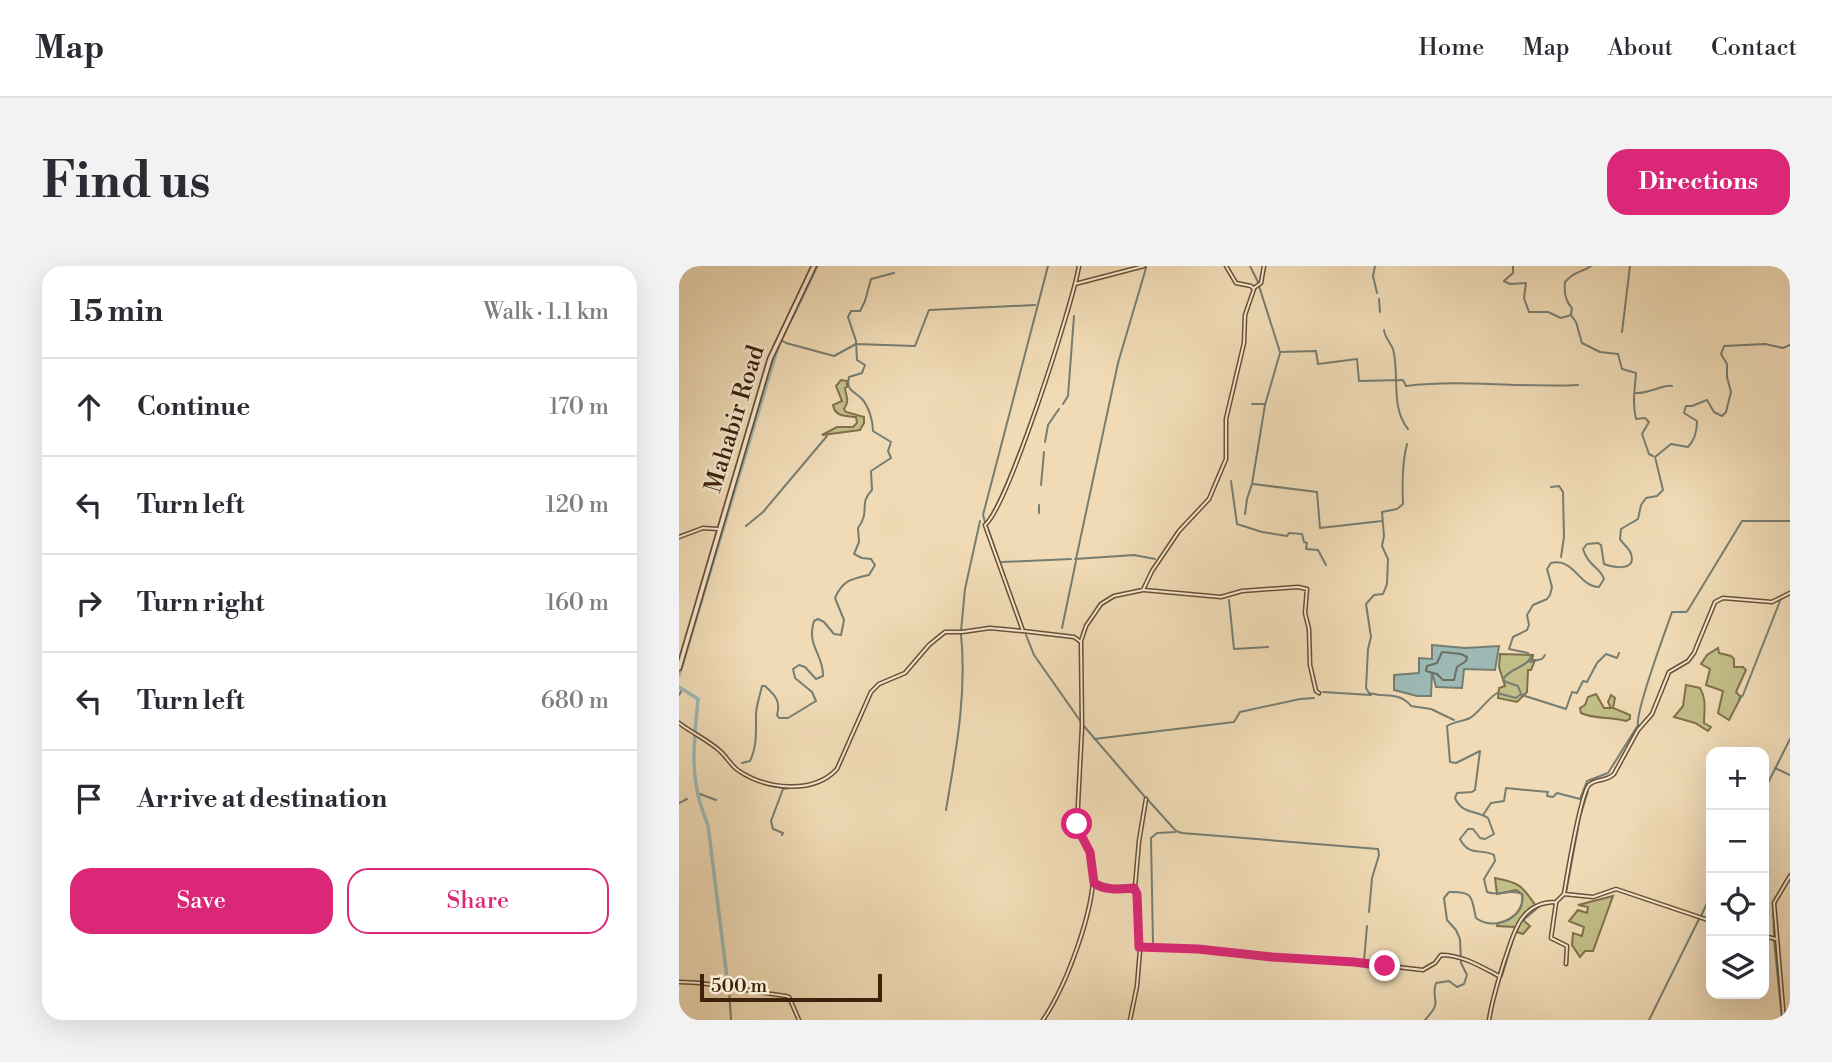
<!DOCTYPE html>
<meta charset="utf-8">
<style>
:root{--surface:#fff;--page:#f2f2f3;--text:#2b2b33;--muted:#7c7c81;--line:#e1e1e2;--accent:#db2777}
body{margin:0;font-family:"Libre Bodoni",serif;background:var(--page);color:var(--text)}
.controls{position:absolute;right:21px;bottom:21px;display:grid;overflow:hidden;border-radius:14px;box-shadow:0 7px 28px #0002}
.controls button{width:63px;height:63px;display:grid;place-items:center;padding:0;border:0;border-bottom:2px solid var(--line);background:var(--surface);color:var(--text);font:35px sans-serif}
.scale{position:absolute;left:21px;bottom:18px;width:182px;box-sizing:border-box;padding-left:7px;border:4px solid #3d220c;border-top:0;font-size:19px;line-height:24px;white-space:nowrap;color:#3d220c;-webkit-text-stroke:5px #f5e8d0;paint-order:stroke}
.stop{position:absolute;width:21px;height:21px;margin:-16px;border:5px solid #db2777;border-radius:50%;background:#fff}
.stop.end{background:#db2777;border-color:#fff;box-shadow:0 2px 7px #0008}
.list{margin:0;padding:0;list-style:none}
h2{display:flex;justify-content:space-between;align-items:center;height:91px;margin:0;padding:0 28px;font-size:30px}
h2 small{font-size:23px;font-weight:400;color:var(--muted)}
.list li{display:grid;grid-template-columns:46px 1fr auto;gap:21px;align-items:center;box-sizing:border-box;height:98px;padding:0 28px;border-top:2px solid var(--line)}
.list b{display:block;font-size:26px;white-space:nowrap}
.list em{font-size:23px;font-style:normal;color:var(--muted)}
.actions{display:flex;gap:14px;padding:21px 28px}
.actions a{flex:1;padding:16px 0;border:2px solid var(--accent);border-radius:21px;text-align:center;font-size:24px;color:var(--accent)}
.actions .main{background:var(--accent);color:#fff}
.icon{flex:none;width:38px;height:38px;fill:none;stroke:currentColor;stroke-width:2;stroke-linecap:round;stroke-linejoin:round}
.map{position:relative;flex:none;width:1111px;height:754px;overflow:hidden;border-radius:21px}
header{display:flex;align-items:center;gap:42px;box-sizing:border-box;height:98px;padding:0 35px;background:var(--surface);border-bottom:2px solid var(--line)}
header strong{font-size:33px}
nav{display:flex;gap:38px;margin-inline-start:auto;font-size:24px}
.intro{display:flex;align-items:center;justify-content:space-between;box-sizing:border-box;height:168px;padding:0 42px}
h1{margin:0;font-size:49px}
.button{padding:18px 32px;border-radius:21px;background:var(--accent);color:#fff;font-size:24px;font-weight:700}
main{display:flex;gap:42px;padding:0 42px}
aside{flex:1;background:var(--surface);border-radius:21px;box-shadow:0 7px 28px #0002}
.map>svg:first-child{display:block}
</style>
<header>
<strong>Map</strong>
<nav><a>Home</a><a>Map</a><a>About</a><a>Contact</a></nav>
</header>
<div class="intro"><h1>Find us</h1><a class="button">Directions</a></div>
<main>
<aside>
<h2>15 min<small>Walk · 1.1 km</small></h2>
<ul class="list">
<li><svg class="icon" aria-label="ahead" viewBox="0 0 24 24"><path d="M12 20V5M6 11l6-6 6 6"/></svg><div><b>Continue</b></div><em>170 m</em></li>
<li><svg class="icon" aria-label="left" viewBox="0 0 24 24"><path d="M17 20v-9H6M10 6l-5 5 5 5"/></svg><div><b>Turn left</b></div><em>120 m</em></li>
<li><svg class="icon" aria-label="right" viewBox="0 0 24 24"><path d="M7 20v-9h11M14 6l5 5-5 5"/></svg><div><b>Turn right</b></div><em>160 m</em></li>
<li><svg class="icon" aria-label="left" viewBox="0 0 24 24"><path d="M17 20v-9H6M10 6l-5 5 5 5"/></svg><div><b>Turn left</b></div><em>680 m</em></li>
<li><svg class="icon" aria-label="arrive" viewBox="0 0 24 24"><path d="M6 21V4h12l-3 4 3 4H6"/></svg><div><b>Arrive at destination</b></div></li>
</ul>
<div class="actions"><a class="main">Save</a><a>Share</a></div>
</aside>
<div class="map">
<svg width="1111" height="754" viewBox="0 0 1111 754">
<rect width="100%" height="100%" fill="#f0dbb6"/>
<filter id="stains"><feTurbulence type="fractalNoise" baseFrequency=".00286" numOctaves="4"/><feColorMatrix values="0 0 0 0 .2 0 0 0 0 .09 0 0 0 0 .02 0 0 0 .5 -.17"/></filter>
<radialGradient id="worn" r=".72"><stop offset=".6" stop-color="#630" stop-opacity="0"/><stop offset="1" stop-color="#630" stop-opacity=".3"/></radialGradient>
<!-- green -->
<path fill="#c2be88" stroke="#80704a" stroke-width="2" d="M162,114L168,115V121L166,122C167,131 171,134 165,143L167,146L185,151V157L181,164L143,169L158,161H174L178,157L177,151C167,150 156,151 154,139L163,135L157,120Z
M1039,382L1040,387L1052,390L1055,393V401H1064L1067,404L1057,426L1062,431L1050,454L1039,447L1044,425L1027,419L1031,403L1022,398L1028,389Z
M821,388L854,389L853,394H856L852,404H849L848,426L838,436L819,432L820,422L826,420L820,401Z
M1007,419L1021,422C1028,434 1025,444 1025,457L1032,461L1029,465L1016,457L995,451L1004,440Z
M917,428L925,442H932L929,436L932,429L936,432L934,442L951,449V453L947,455C931,450 917,454 902,447L901,442L906,439L909,431Z
M816,612C842,617 843,620 857,640L843,653L851,660L844,668L835,665L836,661L818,660L819,657C833,654 846,644 843,628L837,624L818,628Z
M934,630L914,685H906L901,691L893,679L894,667L903,670L905,661L890,655L899,644L908,647L909,641L899,639Z"/>
<!-- water -->
<path fill="#9cb9b5" stroke="#767d71" stroke-width="2" d="M753,379L786,382L820,380L816,404L785,403L783,422L757,421L753,406L752,430H738L715,424V409L740,407V392L753,393Z"/>
<g fill="none" stroke-linecap="round" stroke-linejoin="round">
<!-- shore -->
<path stroke="#6c6e60" stroke-width="2" d="M763,386L782,388L788,391L787,395L778,401L775,414H764L758,408L747,405L748,400L758,397Z"/>
<!-- stream -->
<path stroke="#767d71" stroke-width="2" d="M571,0L579,16
M696,0L694,10L698,27
M834,0V7L825,15L831,18L847,17L845,32L850,46H869L882,52L892,49L897,56L903,77L921,86L939,88L943,103L957,107C956,123 953,136 957,153L966,152L970,156L963,168L970,188L974,190
M580,20L601,86L637,85L639,98L678,93L680,115L724,114L727,120C784,113 842,122 899,119
M700,33L701,46
M892,48L893,42C886,35 885,25 886,16C895,5 902,7 912,0
M705,64C706,72 711,76 714,83C721,109 711,141 729,163
M943,66L951,0
M102,74L107,77L155,90L177,78L236,80L250,44L356,39
M956,127C969,128 985,118 993,120
M384,138L389,130L395,50
M573,138H585
M366,176L369,159L380,143
M552,215L558,258L583,266L608,270L610,267L623,268L625,276L628,277L627,283L639,284L647,299
M574,218L638,226L641,262L703,255
M362,219L365,186
M872,221L880,220L884,226L885,271L882,291
M360,247V239
M566,248L568,233L573,218L586,139L601,87
M306,256L304,249L369,0
M67,260L84,246L148,170
M308,260L345,364
M396,293L455,289L476,293
M397,293L439,97L467,2
M323,296L392,293
M550,334L555,383L589,381
M383,362L397,295
M282,365L286,323L301,255
M347,369L355,389L402,456
M851,396L863,393L866,389
M644,426L692,429
M0,429L3,424
M700,429L690,427L687,422L689,383L692,371L687,338L695,329L704,328L708,318L709,293L703,280L705,270L703,246L718,243L724,238C723,218 723,197 728,178
M701,429C712,429 725,430 732,440L752,443L775,454
M843,429L887,443L893,426L898,427L904,415L908,416L918,397L927,388L938,392L940,387
M1060,433L1064,429L1101,335
M404,459L466,531
M415,473L555,456L561,446L621,433L635,432
M63,497L71,495C78,480 77,466 77,449C77,440 81,429 83,420H86C96,429 102,435 98,449L100,452H109L137,435L133,426L116,412L114,403L120,399L126,401L137,413L144,410C145,389 127,380 135,355L139,353L145,356L155,368L162,369L165,354L156,332C164,314 172,313 190,309L196,299L192,293L183,292L175,288L180,276L179,262C192,245 179,238 193,224L192,205L212,192L209,185L212,176L194,165C194,155 190,141 183,133C174,124 167,125 170,111L183,107L186,99L178,94L177,75L169,51L172,45H181L186,35L192,13L215,7
M1096,502L1111,509
M1085,525L1111,473
M21,528L37,534
M469,534L497,565L503,567L699,583L700,589L693,612L690,646
M0,537L8,533
M267,544C277,485 288,428 282,368
M804,549L812,537L825,535L827,522L869,526L868,530L874,531L878,527L901,533L908,515L929,507L959,459C956,445 987,364 993,346H1007L1009,344L1063,255H1111
M103,569L104,567L94,563L92,555L104,523L117,521
M1108,613L1111,608
M887,627L901,551L909,525
M1022,650L1032,629
M842,656L862,639
M1095,670L1094,636L1107,614
M1095,674L1103,754
M474,678L472,572L478,567L496,566
M685,695L688,660
M823,710L835,670
M50,723L52,754
M746,754C749,750 754,746 756,740C758,732 753,728 757,717L770,715L778,721L785,718L788,709L782,697L781,673L777,664L768,654L765,632L770,626C796,625 792,632 797,652C815,666 847,652 843,628C831,622 820,631 808,626L805,613L816,595L815,589C802,582 790,591 781,573L789,563H794L801,572L806,573L815,568L809,552C796,544 783,548 776,532L778,527L793,526L796,524L801,485L777,497L771,496L768,460C776,455 783,456 791,452C801,446 807,434 818,427L837,432L842,428L839,420L827,416L824,413C831,402 847,402 852,391L849,387L830,383L834,371L848,364L850,359L848,349L854,339L868,333L871,329L873,321L868,303L872,297C895,291 900,321 920,321L925,313C921,301 909,300 904,283L908,278L919,277L922,279L925,298C934,302 958,305 952,288C951,283 944,278 941,273L942,263L959,253L962,239L967,232L978,230L984,224L976,191L992,178L1009,181C1016,174 1018,164 1018,155L1005,147L1007,140H1013L1028,134L1035,146L1043,150L1047,146L1052,126L1048,111V98L1042,88L1045,80L1086,78L1104,82L1111,79
M970,754L1020,653"/>
<!-- canal -->
<path stroke="#9cb9b5" stroke-width="3.5" d="M113,52L138,0
M0,409L99,81
M0,421L19,433L16,466
M16,470C13,502 16,529 29,559L49,720"/>
<!-- minor casing -->
<g stroke="#6a5036" stroke-width="5">
<path id="minor" d="M396,18L465,0
M575,22L582,17L585,0
M0,271L24,262L39,263
M465,324L542,331L563,325L619,321L628,323L626,347L630,363L631,399L637,425L640,427
M402,375L407,360L422,338L435,330L464,324L473,305L500,265L530,233L547,193V153L565,77L566,49L575,23L572,20L557,17L547,0
M0,457C13,467 29,474 41,485C48,491 52,500 60,505C87,523 134,529 158,503L192,426L200,418L226,407L250,379L266,366H283L311,362L343,365
M416,618L437,623L455,622L458,628L461,684L458,720L451,754
M456,621L460,575L467,533
M885,628C888,611 901,529 910,519C917,512 927,516 935,508L959,464L973,448L990,406L1009,395L1015,387L1036,336L1044,332L1093,336L1111,327
M877,637L872,672L888,680L887,698
M1085,670L1097,673
M460,681L519,683L593,691L675,696L744,704L756,697L762,689C783,689 801,700 820,710
M0,716C36,716 71,726 107,730L110,731L120,754
M364,754C387,720 418,640 414,598C413,584 402,572 398,558L403,461L402,376L395,371L344,365L306,259C329,240 394,37 400,0
M810,754C813,734 819,715 825,696C835,668 840,636 877,636L885,628L914,631L937,623L1032,655
M1105,754L1095,637L1111,610"/>
</g>
<!-- tertiary casing -->
<g stroke="#6a5036" stroke-width="7">
<path id="tertiary" d="M0,402L91,93L135,0"/>
</g>
<!-- minor -->
<use href="#minor" stroke="#f5e8d0" stroke-width="2"/>
<!-- tertiary -->
<use href="#tertiary" stroke="#f5e8d0" stroke-width="3.5"/>
</g>
<g fill="none" stroke-linecap="round" stroke-linejoin="round">
<!-- route -->
<path stroke="#db2777" stroke-width="9" d="M398,558L401,567L411,586L415,617C426,625 442,623 455,622L458,628L460,681L519,683L593,691L675,696L706,700"/>
</g>
<g text-anchor="middle" dominant-baseline="central" stroke-width="5" stroke-linejoin="round" paint-order="stroke">
<!-- street labels -->
<g font-size="24" fill="#3d220c" stroke="#f5e8d0">
<text transform="translate(56 153) rotate(-73)">Mahabir Road</text>
</g>
</g>
<rect width="100%" height="100%" filter="url(#stains)"/>
<rect width="100%" height="100%" fill="url(#worn)"/>
</svg>
<div class="controls">
<button>+</button>
<button>−</button>
<button><svg class="icon" aria-label="locate" viewBox="0 0 24 24"><circle cx="12" cy="12" r="6"/><path d="M12 2v4M12 18v4M2 12h4M18 12h4"/></svg></button>
<button><svg class="icon" aria-label="layers" viewBox="0 0 24 24"><path d="M12 4l9 5-9 5-9-5zM3 14l9 5 9-5"/></svg></button>
</div>
<div class="scale">500 m</div>
<div class="stop" style="left:398px;top:558px"></div>
<div class="stop end" style="left:706px;top:700px"></div>
</div>
</main>
